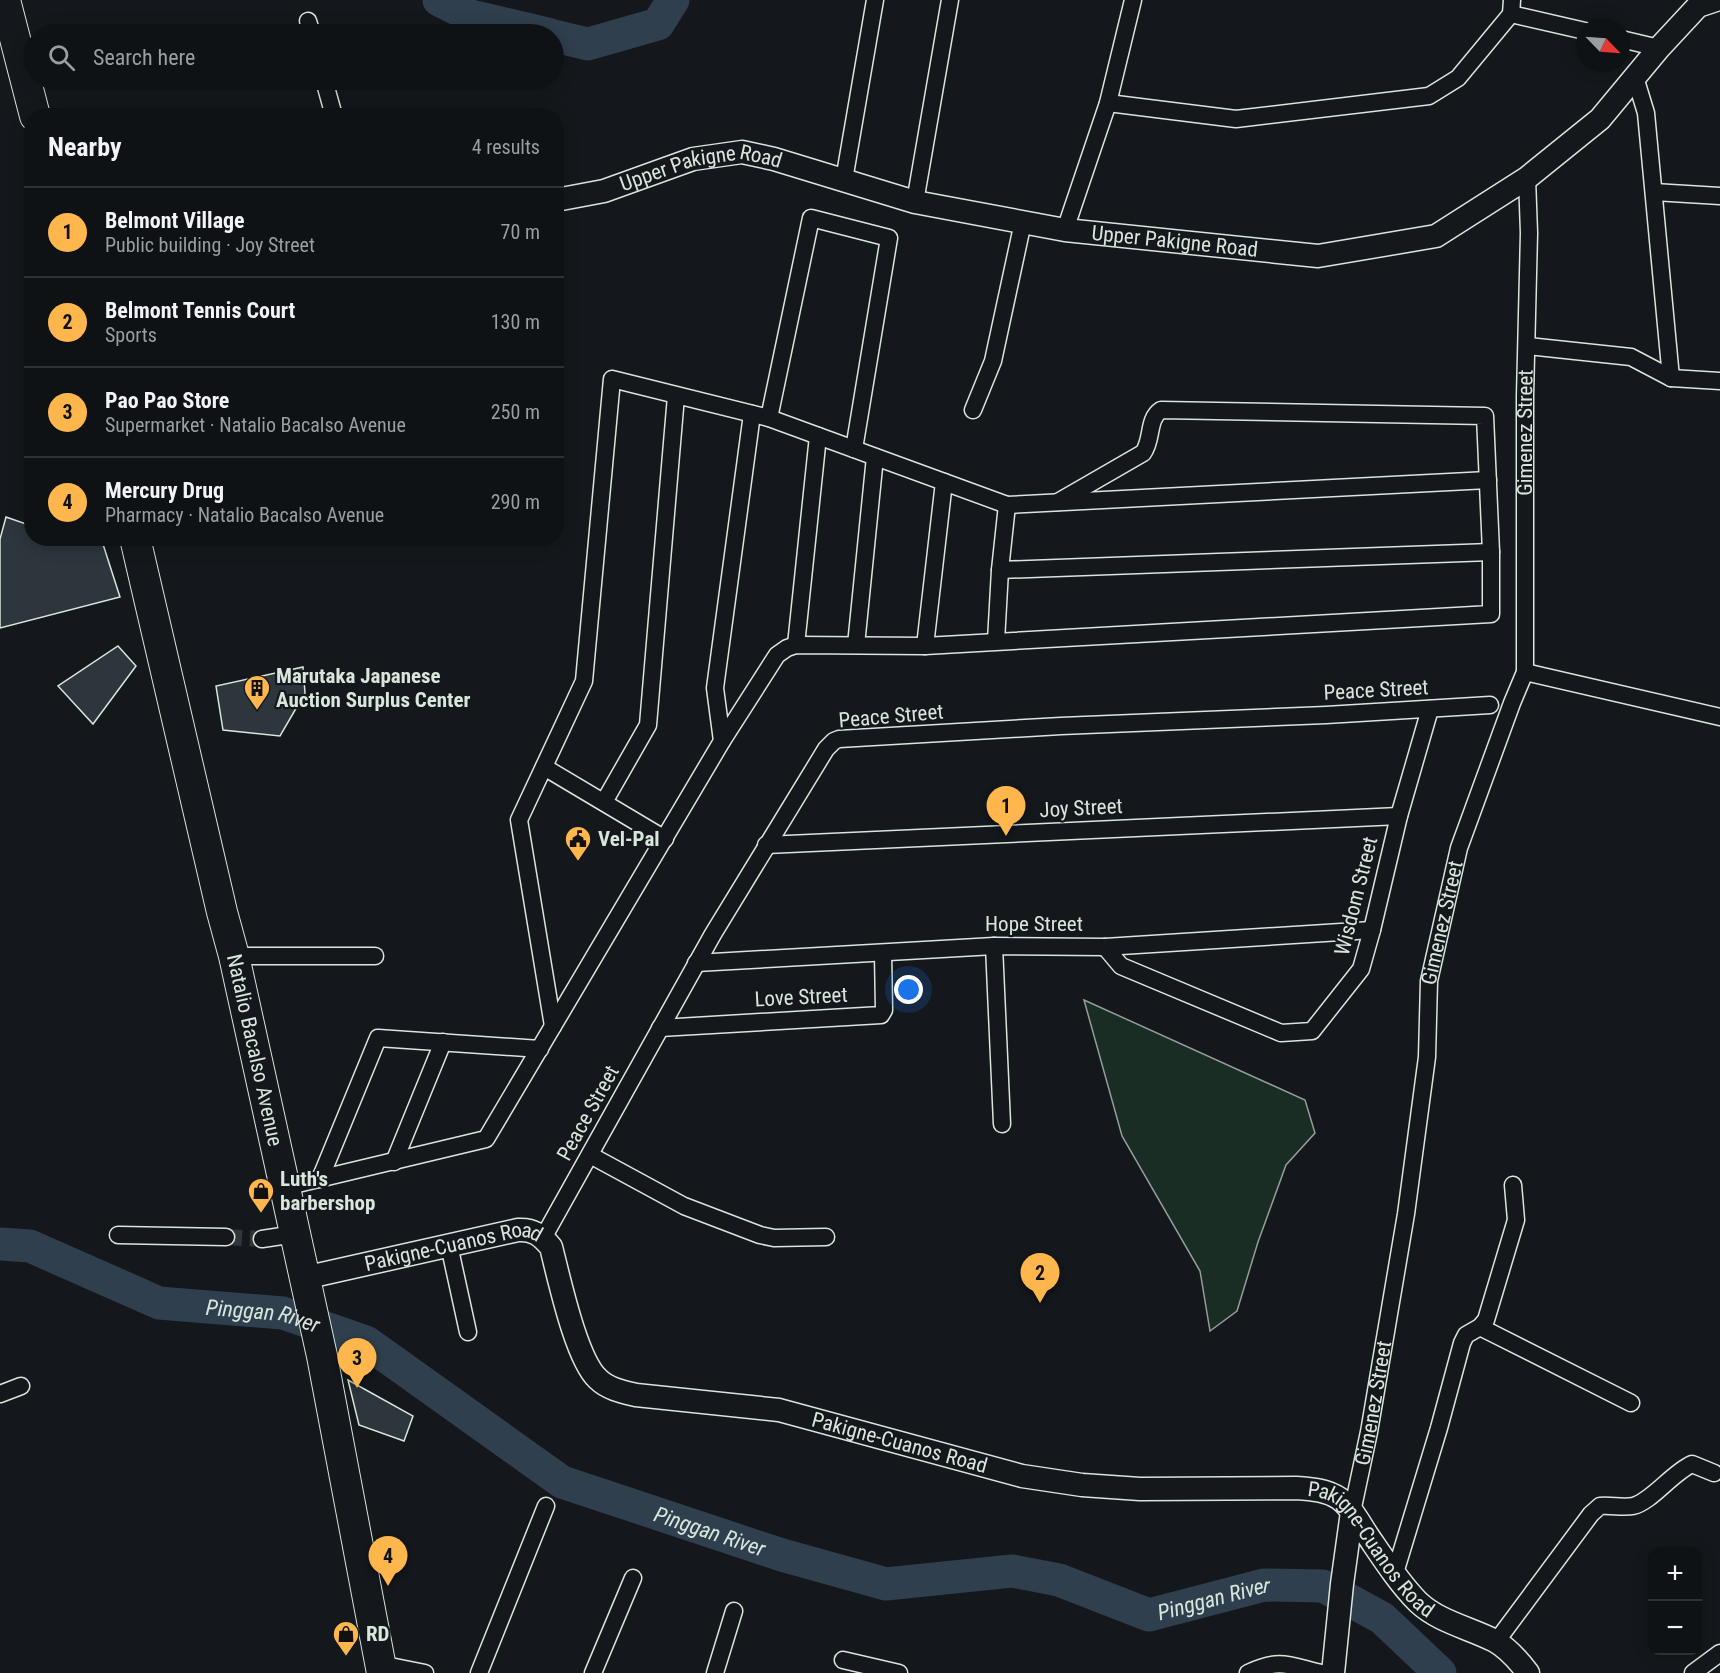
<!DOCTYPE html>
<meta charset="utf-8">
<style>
:root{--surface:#0f1215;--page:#1d2022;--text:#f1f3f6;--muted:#9b9ea0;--line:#2f3234;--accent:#ffb74d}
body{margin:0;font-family:"Roboto Condensed",sans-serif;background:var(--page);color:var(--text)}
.controls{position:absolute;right:18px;bottom:18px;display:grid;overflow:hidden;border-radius:12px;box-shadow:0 3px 15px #0003}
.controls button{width:54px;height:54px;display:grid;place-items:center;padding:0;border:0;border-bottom:2px solid var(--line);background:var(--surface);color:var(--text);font:30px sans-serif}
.compass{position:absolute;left:1576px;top:18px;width:54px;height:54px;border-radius:50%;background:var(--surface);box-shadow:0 3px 15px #0003;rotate:115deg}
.you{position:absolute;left:909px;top:990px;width:21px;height:21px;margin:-15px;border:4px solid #fff;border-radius:50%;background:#1a73e8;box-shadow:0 0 0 9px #1a73e833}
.badge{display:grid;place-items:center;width:39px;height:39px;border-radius:50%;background:var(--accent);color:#111;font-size:20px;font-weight:700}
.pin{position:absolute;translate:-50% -50px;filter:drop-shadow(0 2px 3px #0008)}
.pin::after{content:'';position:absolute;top:32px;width:21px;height:18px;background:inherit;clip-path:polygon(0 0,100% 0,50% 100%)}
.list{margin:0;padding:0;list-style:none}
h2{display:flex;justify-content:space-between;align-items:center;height:78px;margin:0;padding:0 24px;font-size:26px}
h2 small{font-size:20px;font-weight:400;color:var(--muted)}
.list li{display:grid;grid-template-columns:39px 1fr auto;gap:18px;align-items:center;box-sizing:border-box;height:90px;padding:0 24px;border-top:2px solid var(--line)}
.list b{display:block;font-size:22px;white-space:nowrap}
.list p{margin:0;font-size:20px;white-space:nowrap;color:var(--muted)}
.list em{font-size:20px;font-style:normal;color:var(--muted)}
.icon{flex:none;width:33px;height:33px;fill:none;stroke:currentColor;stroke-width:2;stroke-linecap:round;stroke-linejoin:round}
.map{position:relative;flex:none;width:1720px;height:1673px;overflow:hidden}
.search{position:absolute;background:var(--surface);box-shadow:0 3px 15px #0003;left:24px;top:24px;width:540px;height:66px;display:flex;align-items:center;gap:15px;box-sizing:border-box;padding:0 21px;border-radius:33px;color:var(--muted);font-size:22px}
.panel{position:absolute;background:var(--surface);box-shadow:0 3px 15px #0003;left:24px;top:108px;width:540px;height:438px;border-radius:24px}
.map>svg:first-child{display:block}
</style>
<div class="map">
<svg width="1720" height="1673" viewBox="0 0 1720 1673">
<rect width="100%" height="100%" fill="#14181c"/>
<!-- green -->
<path fill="#1a2d24" stroke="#939e99" stroke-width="1.5" d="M1084,1000L1305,1100L1315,1133L1286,1165L1258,1242L1237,1311L1210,1331L1200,1271L1122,1136Z"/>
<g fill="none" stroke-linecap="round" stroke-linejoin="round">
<!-- river -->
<g stroke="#2f3f4d" stroke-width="33">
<path d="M439,0L471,16L548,34"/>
<path d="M554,36L588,44L658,24L673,0"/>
<path id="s1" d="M0,1244L30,1246L159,1303L283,1313L366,1342L562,1482L782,1555L886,1584L1012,1571L1059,1580L1149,1615L1264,1585L1323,1586L1382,1618L1440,1673"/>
</g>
</g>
<!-- building -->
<path fill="#2c363c" stroke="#d8e6dc" stroke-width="1.5" d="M6,517L32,526V538H101L120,597L0,628V539Z
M118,646L136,666L93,724L58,686Z
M303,667L305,693L280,736L223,730L216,686Z
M348,1380L413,1416L404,1441L359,1425Z"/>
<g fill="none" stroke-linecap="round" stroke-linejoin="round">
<!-- street-tunnel -->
<path stroke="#313739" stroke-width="16" stroke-dasharray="16 8" stroke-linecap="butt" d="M226,1237L262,1239"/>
<!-- street casing -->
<g stroke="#d8e6dc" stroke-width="19">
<g id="street">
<path d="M1511,14L1585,31"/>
<path d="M308,21L312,34"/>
<path d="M1621,39L1659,48"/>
<path d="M1635,77L1646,113L1671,378"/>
<path d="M324,80L334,116"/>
<path d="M1108,103L1236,119L1429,96L1458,78L1511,14L1512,0"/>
<path d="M844,180L875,0"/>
<path d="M1654,192L1720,196"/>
<path d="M915,202L950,0"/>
<path d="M1065,230L1108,103L1133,0"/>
<path d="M1528,346L1631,357L1671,378L1720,381"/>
<path d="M973,410L993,361L1023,222"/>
<path d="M769,418L811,218L889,238L854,449"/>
<path d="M1000,570L1491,552"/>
<path d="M996,641L1000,570L1007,505"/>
<path d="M796,645L818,436"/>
<path d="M856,645L875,457"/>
<path d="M925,646L944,482"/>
<path d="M1525,672L1720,717"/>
<path d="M722,741L715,688L752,414"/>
<path d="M544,767L665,839"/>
<path d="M604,802L648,725L676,396"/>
<path d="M766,845L1399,816"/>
<path d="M994,946L1002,1124"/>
<path d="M1105,947L1121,966L1281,1033L1312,1031L1361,969L1372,930L1399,816L1430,709"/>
<path d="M234,956H375"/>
<path d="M696,963L994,946L1105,947L1372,930"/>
<path d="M553,1026L519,820L584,681L612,379L769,418L1007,505L1488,480"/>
<path d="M660,1028L881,1015L884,1010L883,953"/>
<path d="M590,1155L684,1206L760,1235L774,1238L826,1237"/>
<path d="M394,1162L443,1042"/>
<path d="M320,1179L378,1038L540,1049"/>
<path d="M285,1187L486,1139L722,741L777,655L787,648L796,645L925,646L1491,614V552L1485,416L1161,410C1147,419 1153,440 1143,453L1058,502"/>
<path d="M118,1235L226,1237"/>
<path d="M543,1238L713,934L826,749L834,741L839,739L1061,726L1326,715L1490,705"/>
<path d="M262,1239L295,1234"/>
<path d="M449,1245L468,1332"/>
<path d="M1480,1327L1631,1403"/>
<path d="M0,1394L21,1386"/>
<path id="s2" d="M1352,1512L1369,1432L1406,1214L1427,1057L1429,981L1459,848L1512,703L1525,672V396L1529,233L1527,178"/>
<path d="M1395,1573L1439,1428L1462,1343L1466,1335L1480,1327L1486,1320L1516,1220L1513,1185"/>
<path d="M1496,1642L1591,1514L1600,1506C1611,1505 1623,1508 1633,1506C1651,1502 1672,1473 1692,1464L1714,1473"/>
<path d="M843,1660L899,1673"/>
<path d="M380,1664L425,1673"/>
<path d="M479,1673L546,1506"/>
<path d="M593,1673L633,1578"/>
<path d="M715,1673L734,1611"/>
<path d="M1248,1673C1280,1658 1288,1665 1321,1673"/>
<path d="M1693,1673L1720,1653"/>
</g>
</g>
<!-- secondary casing -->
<g stroke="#d8e6dc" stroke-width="25">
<g id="secondary">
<path id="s3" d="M556,200L604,191L693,159L742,152L774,159L915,202L1065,230L1318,256L1436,236L1527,178L1600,119L1659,48L1698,6L1716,0"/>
<path id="s4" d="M304,1278L518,1230C533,1229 541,1235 551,1247C559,1278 576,1359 598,1379C608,1389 623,1392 636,1395L779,1410L1022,1476L1082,1485L1140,1489L1296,1488C1312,1489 1327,1490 1340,1499C1352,1508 1360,1524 1368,1536C1383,1558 1399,1583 1418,1602C1439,1622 1470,1628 1495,1641C1509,1649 1519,1661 1528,1673"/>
<path d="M1333,1673L1342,1584L1352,1512"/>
</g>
</g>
<!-- highway casing -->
<g stroke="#d8e6dc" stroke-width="32">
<g id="highway">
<path d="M5,0L35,116"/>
<path id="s5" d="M135,538L222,912L234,956L322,1356L382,1673"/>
</g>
</g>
<!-- street -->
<use href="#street" stroke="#14181c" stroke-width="16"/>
<!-- secondary -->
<use href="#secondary" stroke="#14181c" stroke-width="22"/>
<!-- highway -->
<use href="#highway" stroke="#14181c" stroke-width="30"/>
</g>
<!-- icons -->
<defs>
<g id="building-pin" transform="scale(1.35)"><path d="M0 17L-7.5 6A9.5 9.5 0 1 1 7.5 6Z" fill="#ffb74d" stroke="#14181c"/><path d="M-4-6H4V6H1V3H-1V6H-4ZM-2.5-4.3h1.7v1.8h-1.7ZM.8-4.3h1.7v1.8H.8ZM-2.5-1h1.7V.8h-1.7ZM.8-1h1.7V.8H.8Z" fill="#111"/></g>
<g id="civic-pin" transform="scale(1.35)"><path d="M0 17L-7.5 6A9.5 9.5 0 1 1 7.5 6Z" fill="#ffb74d" stroke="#14181c"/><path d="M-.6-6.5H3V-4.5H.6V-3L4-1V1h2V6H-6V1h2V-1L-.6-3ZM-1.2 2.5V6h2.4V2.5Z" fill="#111"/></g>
<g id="shop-pin" transform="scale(1.35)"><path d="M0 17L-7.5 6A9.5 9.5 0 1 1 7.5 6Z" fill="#ffb74d" stroke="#14181c"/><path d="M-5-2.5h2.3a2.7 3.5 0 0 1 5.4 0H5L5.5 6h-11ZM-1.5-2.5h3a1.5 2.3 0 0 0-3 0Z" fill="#111"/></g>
</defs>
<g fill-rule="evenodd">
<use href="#building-pin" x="257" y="688"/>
<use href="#civic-pin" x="578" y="839"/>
<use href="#shop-pin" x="261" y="1191"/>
<use href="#shop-pin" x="346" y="1634"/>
</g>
<g text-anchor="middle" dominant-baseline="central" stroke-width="4.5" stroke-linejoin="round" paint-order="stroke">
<!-- street labels -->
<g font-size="21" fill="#d8e6dc" stroke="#14181c">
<text stroke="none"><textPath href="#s3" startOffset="150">Upper Pakigne Road</textPath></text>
<text stroke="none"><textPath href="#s3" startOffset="636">Upper Pakigne Road</textPath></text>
<text stroke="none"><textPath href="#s2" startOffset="1101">Gimenez Street</textPath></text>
<text transform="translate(1376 690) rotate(-3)">Peace Street</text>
<text transform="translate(891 716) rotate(-5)">Peace Street</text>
<text transform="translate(1081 808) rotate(-3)">Joy Street</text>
<text transform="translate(1356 896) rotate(-76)">Wisdom Street</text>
<text stroke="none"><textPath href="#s2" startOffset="597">Gimenez Street</textPath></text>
<text x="1034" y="924">Hope Street</text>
<text transform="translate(801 997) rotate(-3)">Love Street</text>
<text stroke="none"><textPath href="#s5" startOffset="526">Natalio Bacalso Avenue</textPath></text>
<text transform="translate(588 1113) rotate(-61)">Peace Street</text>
<text stroke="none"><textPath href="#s4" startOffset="153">Pakigne-Cuanos Road</textPath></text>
<text stroke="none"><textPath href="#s2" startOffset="111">Gimenez Street</textPath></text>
<text stroke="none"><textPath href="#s4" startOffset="710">Pakigne-Cuanos Road</textPath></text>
<text stroke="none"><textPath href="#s4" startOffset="1214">Pakigne-Cuanos Road</textPath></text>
</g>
<!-- poi labels -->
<g font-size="21" font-weight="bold" fill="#d8e6dc" stroke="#14181c" text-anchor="start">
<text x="276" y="676">Marutaka Japanese<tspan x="276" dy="24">Auction Surplus Center</tspan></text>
<text x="598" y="839">Vel-Pal</text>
<text x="280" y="1179">Luth's<tspan x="280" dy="24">barbershop</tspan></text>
<text x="366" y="1634">RD</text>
</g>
<!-- water labels -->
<g font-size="22" font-style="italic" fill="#d8e6dc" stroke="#14181c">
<text stroke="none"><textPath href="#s1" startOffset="276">Pinggan River</textPath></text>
<text stroke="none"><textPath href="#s1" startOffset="780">Pinggan River</textPath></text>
<text stroke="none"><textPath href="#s1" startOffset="1302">Pinggan River</textPath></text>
</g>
</g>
</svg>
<div class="controls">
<button>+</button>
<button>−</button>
</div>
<svg class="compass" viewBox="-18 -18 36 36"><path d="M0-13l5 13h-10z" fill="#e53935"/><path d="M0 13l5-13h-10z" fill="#9b9ea0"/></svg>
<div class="you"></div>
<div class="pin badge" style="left:1006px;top:836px">1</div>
<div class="pin badge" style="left:1040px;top:1303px">2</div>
<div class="pin badge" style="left:357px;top:1388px">3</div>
<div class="pin badge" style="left:388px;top:1586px">4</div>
<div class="search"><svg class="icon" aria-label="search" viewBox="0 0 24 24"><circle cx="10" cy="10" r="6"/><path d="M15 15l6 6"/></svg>Search here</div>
<section class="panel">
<h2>Nearby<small>4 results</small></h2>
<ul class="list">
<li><span class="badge">1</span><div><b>Belmont Village</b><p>Public building · Joy Street</p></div><em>70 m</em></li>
<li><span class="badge">2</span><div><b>Belmont Tennis Court</b><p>Sports</p></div><em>130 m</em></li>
<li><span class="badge">3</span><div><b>Pao Pao Store</b><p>Supermarket · Natalio Bacalso Avenue</p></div><em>250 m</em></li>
<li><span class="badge">4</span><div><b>Mercury Drug</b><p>Pharmacy · Natalio Bacalso Avenue</p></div><em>290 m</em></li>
</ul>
</section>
</div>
